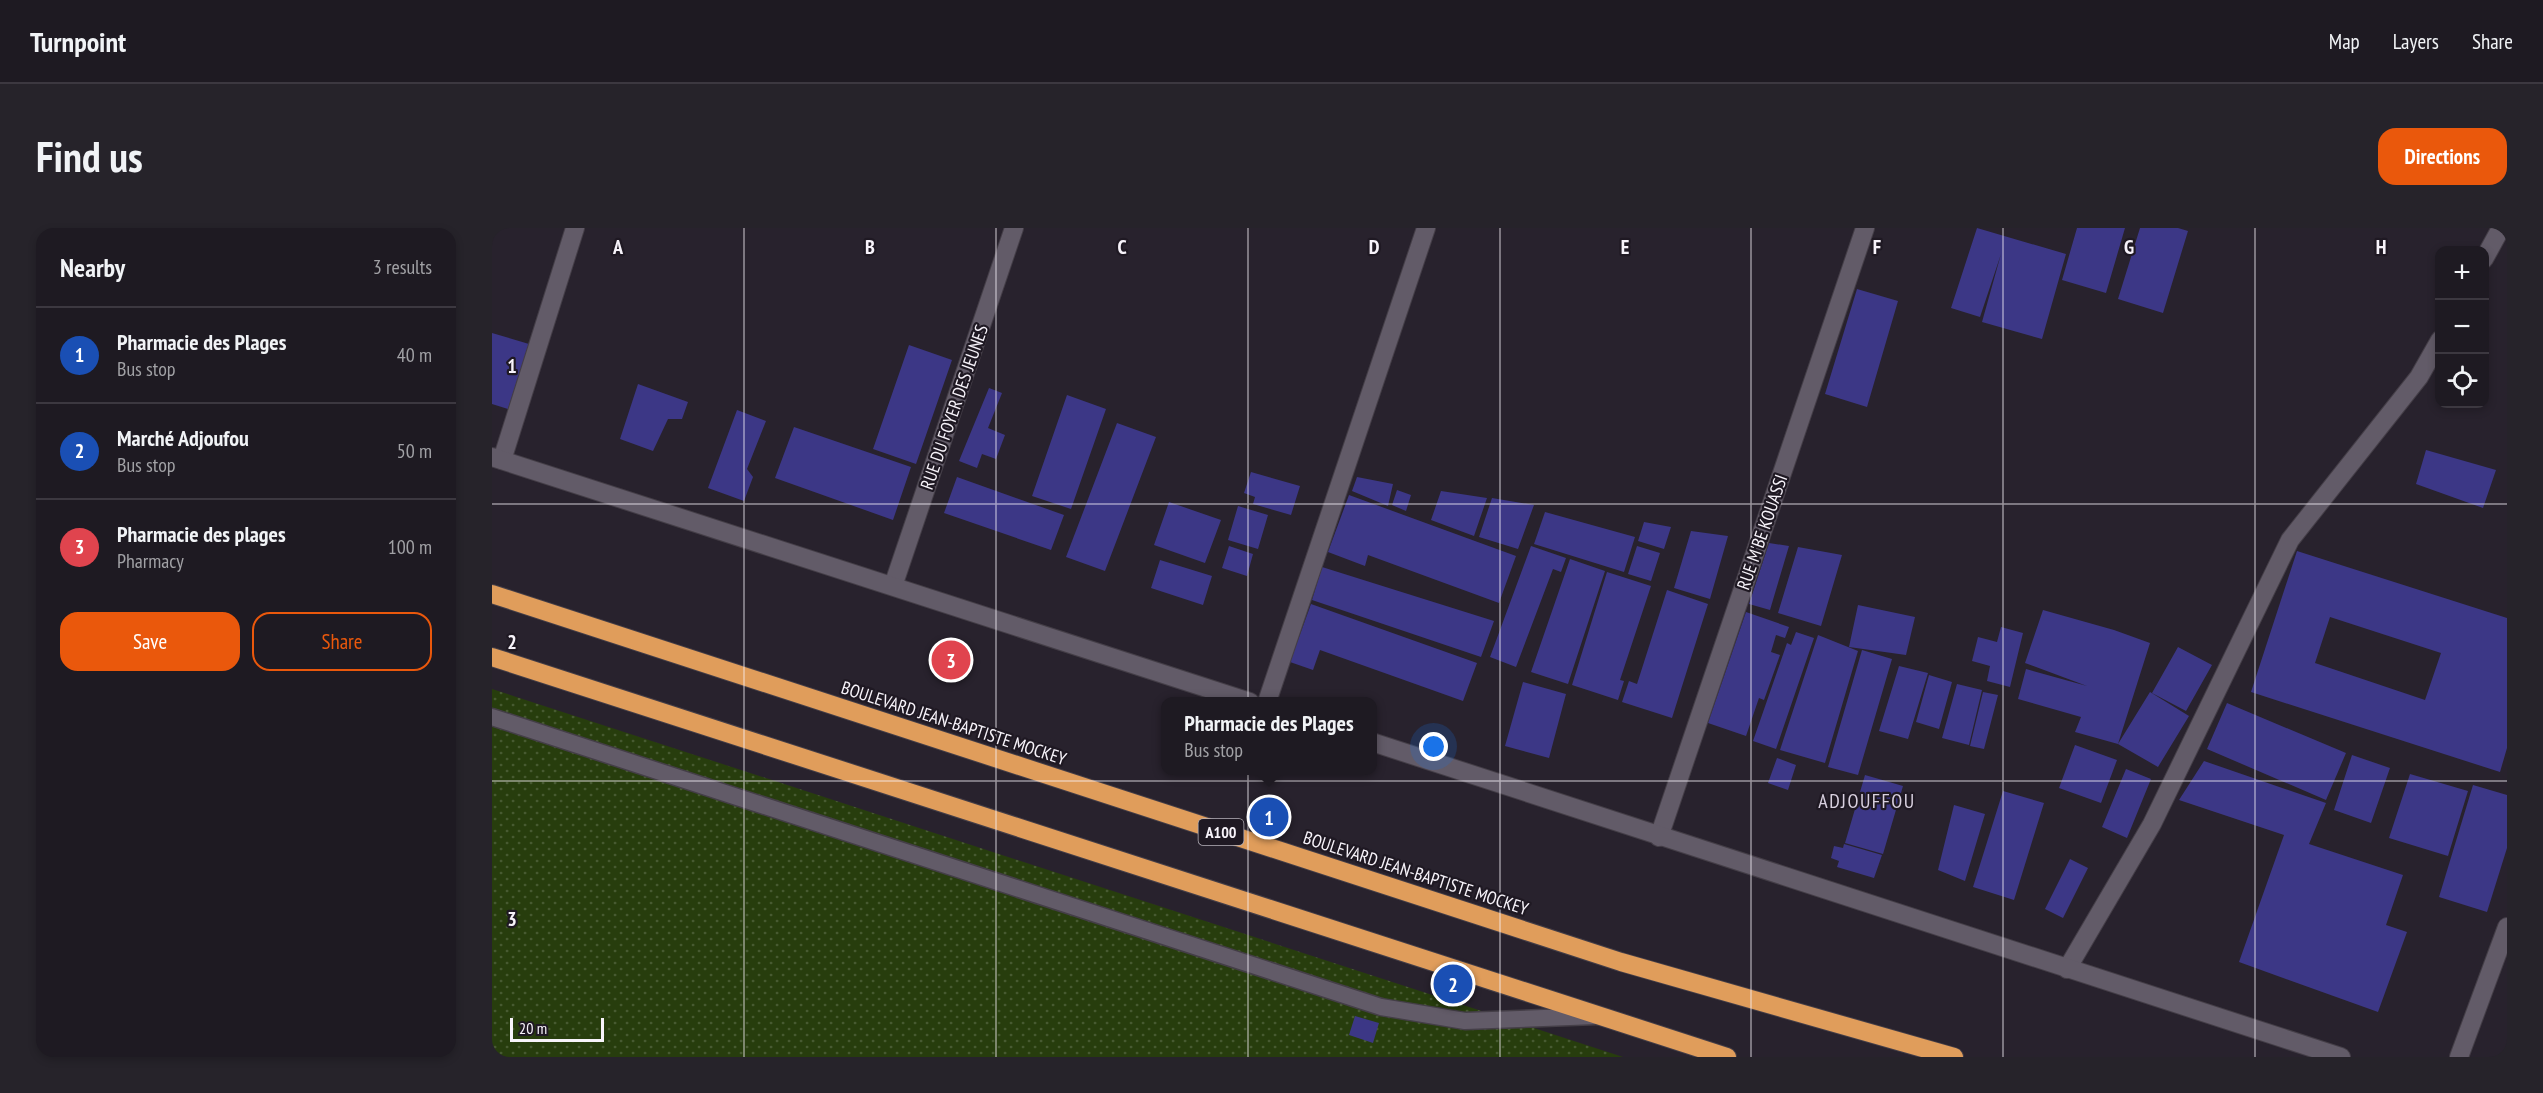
<!DOCTYPE html>
<meta charset="utf-8">
<style>
:root{--surface:#1e1a22;--page:#26232a;--text:#f1f3f6;--muted:#a1a1a5;--line:#3c3840;--accent:#ea580c}
body{margin:0;font-family:"PT Sans Narrow",sans-serif;background:var(--page);color:var(--text)}
.controls{position:absolute;right:18px;top:18px;display:grid;overflow:hidden;border-radius:12px;box-shadow:0 3px 9px #0003}
.controls button{width:54px;height:54px;display:grid;place-items:center;padding:0;border:0;border-bottom:2px solid var(--line);background:var(--surface);color:var(--text);font:30px sans-serif}
.scale{position:absolute;left:18px;bottom:15px;width:94px;box-sizing:border-box;padding-left:6px;border:3px solid #f7f3fa;border-top:0;font-size:16px;line-height:21px;white-space:nowrap;color:#f7f3fa;-webkit-text-stroke:4px #1f1923;paint-order:stroke}
.you{position:absolute;left:942px;top:519px;width:21px;height:21px;margin:-15px;border:4px solid #fff;border-radius:50%;background:#1a73e8;box-shadow:0 0 0 9px #1a73e833}
.badge{display:grid;place-items:center;width:39px;height:39px;border-radius:50%;background:var(--accent);color:#fff;font-size:20px;font-weight:700}
.pin{position:absolute;translate:-50% -50%;border:3px solid #fff;box-shadow:0 2px 6px #0006}
.popup{position:absolute;left:669px;top:469px;width:216px;height:78px;box-sizing:border-box;display:grid;place-content:center;border-radius:12px;background:var(--surface);filter:drop-shadow(0 2px 4px #0005);font-size:20px;white-space:nowrap;color:var(--muted)}
.popup b{font-size:22px;color:var(--text)}
.popup::after{content:'';position:absolute;left:50%;top:100%;margin-left:-12px;border:12px solid transparent;border-top-color:var(--surface)}
.list{margin:0;padding:0;list-style:none}
h2{display:flex;justify-content:space-between;align-items:center;height:78px;margin:0;padding:0 24px;font-size:26px}
h2 small{font-size:20px;font-weight:400;color:var(--muted)}
.list li{display:grid;grid-template-columns:39px 1fr auto;gap:18px;align-items:center;box-sizing:border-box;height:96px;padding:0 24px;border-top:2px solid var(--line)}
.list b{display:block;font-size:22px;white-space:nowrap}
.list p{margin:0;font-size:20px;white-space:nowrap;color:var(--muted)}
.list em{font-size:20px;font-style:normal;color:var(--muted)}
.actions{display:flex;gap:12px;padding:18px 24px}
.actions a{flex:1;padding:14px 0;border:2px solid var(--accent);border-radius:18px;text-align:center;font-size:21px;color:var(--accent)}
.actions .main{background:var(--accent);color:#fff}
.icon{flex:none;width:33px;height:33px;fill:none;stroke:currentColor;stroke-width:2;stroke-linecap:round;stroke-linejoin:round}
.map{position:relative;flex:none;width:2015px;height:829px;overflow:hidden;border-radius:18px}
header{display:flex;align-items:center;gap:36px;box-sizing:border-box;height:84px;padding:0 30px;background:var(--surface);border-bottom:2px solid var(--line)}
header strong{font-size:28px}
nav{display:flex;gap:33px;margin-inline-start:auto;font-size:21px}
.intro{display:flex;align-items:center;justify-content:space-between;box-sizing:border-box;height:144px;padding:0 36px}
h1{margin:0;font-size:42px}
.button{padding:15px 27px;border-radius:18px;background:var(--accent);color:#fff;font-size:21px;font-weight:700}
main{display:flex;gap:36px;padding:0 36px}
aside{flex:1;background:var(--surface);border-radius:18px;box-shadow:0 3px 9px #0003}
.map>svg:first-child{display:block}
</style>
<header>
<strong>Turnpoint</strong>
<nav><a>Map</a><a>Layers</a><a>Share</a></nav>
</header>
<div class="intro"><h1>Find us</h1><a class="button">Directions</a></div>
<main>
<aside>
<h2>Nearby<small>3 results</small></h2>
<ul class="list">
<li><span class="badge" style="background:#1a4fb4">1</span><div><b>Pharmacie des Plages</b><p>Bus stop</p></div><em>40 m</em></li>
<li><span class="badge" style="background:#1a4fb4">2</span><div><b>Marché Adjoufou</b><p>Bus stop</p></div><em>50 m</em></li>
<li><span class="badge" style="background:#e0444e">3</span><div><b>Pharmacie des plages</b><p>Pharmacy</p></div><em>100 m</em></li>
</ul>
<div class="actions"><a class="main">Save</a><a>Share</a></div>
</aside>
<div class="map">
<svg width="2015" height="829" viewBox="0 0 2015 829">
<defs>
<pattern id="park-dots" width="8" height="8" patternUnits="userSpaceOnUse" patternTransform="scale(1.5)"><rect width="8" height="8" fill="#273d0d"/><path d="M2 2h.1M6 6h.1" fill="none" stroke="#475a31" stroke-width="1.8" stroke-linecap="round"/></pattern>
</defs>
<rect width="100%" height="100%" fill="#28222d"/>
<!-- park -->
<path fill="url(#park-dots)" d="M0,461L1131,829H0Z"/>
<!-- building -->
<path fill="#3c3786" fill-rule="evenodd" d="M1485,0L1574,26L1550,111L1490,94L1509,26L1488,89L1459,80Z
M1585,0H1633L1614,65L1570,52Z
M1648,0H1686L1696,3L1671,85L1626,71Z
M1365,61L1406,73L1375,179L1333,166Z
M0,105L37,116L16,181L0,176Z
M417,117L460,132L424,236L381,221Z
M146,156L196,174L190,191H176L161,223L128,211Z
M497,160L510,165L496,200L513,207L504,231L490,226L485,240L467,233Z
M575,167L614,181L579,281L540,268Z
M245,182L274,193L255,241L261,249L252,273L216,260Z
M625,195L664,209L613,343L574,329Z
M302,199L419,239L401,292L283,250Z
M1934,222L2004,242L1991,280L1924,256Z
M759,244L808,258L799,287L761,276L763,269L752,265Z
M465,249L572,287L559,322L452,285Z
M865,249L901,256L896,278L860,263Z
M905,262L919,267L914,283L900,277Z
M949,263L995,270L982,308L939,292Z
M857,267L1024,328L1007,375L876,327L873,338L836,324Z
M1000,270L1042,277L1026,321L987,309Z
M677,274L729,292L713,335L662,317Z
M746,278L776,287L766,321L736,312Z
M1053,284L1143,309L1132,344L1042,316Z
M1152,294L1179,299L1172,321L1146,313Z
M1199,303L1236,308L1218,371L1182,360Z
M1277,315L1297,318L1278,382L1257,376Z
M737,318L761,326L755,348L730,340Z
M1039,318L1074,330L1069,344L1061,341L1024,439L998,429Z
M1145,318L1168,325L1159,353L1136,346Z
M1306,319L1350,327L1329,398L1286,385Z
M1805,323L2015,390V520L2008,544L1759,464ZM1838,389L1949,425L1933,472L1823,435Z
M1078,331L1113,343L1076,456L1039,444Z
M668,332L720,348L711,377L659,360Z
M830,339L1002,393L989,429L820,372Z
M1115,344L1159,358L1128,452L1132,453L1126,472L1080,457Z
M1175,362L1216,376L1180,490L1130,474L1137,453L1145,456Z
M819,376L985,435L971,473L828,422L821,442L798,434Z
M1366,377L1423,389L1414,427L1357,419Z
M1551,382L1622,402L1658,415L1626,516L1583,504L1589,489L1526,471L1534,441L1595,458L1533,435Z
M1254,384L1297,399L1293,410L1284,407L1279,424L1288,427L1272,472L1267,470L1254,508L1216,495Z
M1509,399L1531,405L1518,459L1495,453L1498,438L1480,433L1486,409L1505,414Z
M1304,404L1322,410L1284,521L1261,513L1295,415L1299,417Z
M1326,407L1366,423L1333,535L1288,522Z
M1686,419L1720,437L1694,483L1660,465Z
M1370,422L1400,431L1366,547L1336,539Z
M1407,438L1436,445L1416,511L1387,503Z
M1437,447L1460,454L1447,501L1424,494Z
M1031,454L1074,466L1057,530L1013,518Z
M1465,456L1490,462L1477,517L1450,510Z
M1491,464L1506,467L1492,521L1478,518Z
M1658,464L1697,488L1666,539L1626,516Z
M1735,475L1854,525L1834,572L1715,521Z
M1583,517L1625,532L1609,575L1567,560Z
M1860,527L1898,540L1879,595L1842,582Z
M1285,530L1304,537L1296,562L1276,555Z
M1712,533L1834,575L1817,616L1911,647L1894,697L1915,704L1886,784L1747,734L1792,607L1687,572Z
M1634,541L1659,551L1635,610L1610,599Z
M1918,546L1976,563L1956,628L1897,610Z
M1373,547L1411,558L1391,626L1353,615Z
M1981,557L2015,567V620L1995,684L1947,669Z
M1511,563L1552,575L1522,672L1481,659Z
M1462,577L1493,586L1473,653L1446,642Z
M1352,616L1390,627L1382,650L1345,639L1347,633L1339,630L1342,618L1351,620Z
M1578,631L1596,640L1571,690L1553,681Z
M863,788L887,795L881,815L857,807Z"/>
<g fill="none" stroke-linecap="round" stroke-linejoin="round">
<!-- lane casing -->
<g stroke="#443e47" stroke-width="19">
<path id="lane" d="M0,489L889,779L973,793L1104,788"/>
</g>
<!-- street casing -->
<g stroke="#443e47" stroke-width="20">
<path id="street" d="M1992,31L2009,0
M10,232L83,0
M401,358L522,0
M775,474L934,0
M1167,609L1373,0
M1575,741L1660,596L1798,312L1927,149L1948,112
M1967,829L2015,699"/>
</g>
<!-- secondary casing -->
<g stroke="#443e47" stroke-width="20">
<path id="secondary" d="M0,229L758,474
M880,514L1849,829"/>
</g>
<!-- highway casing -->
<g stroke="#443e47" stroke-width="20">
<path id="highway" d="M0,366L1129,734L1462,829
M0,429L1235,829"/>
</g>
<!-- lane -->
<use href="#lane" stroke="#625b68" stroke-width="16"/>
<!-- street -->
<use href="#street" stroke="#625b68" stroke-width="18"/>
<!-- secondary -->
<use href="#secondary" stroke="#625b68" stroke-width="18"/>
<!-- highway -->
<use href="#highway" stroke="#e09d5b" stroke-width="18"/>
</g>
<!-- grid -->
<path fill="none" stroke="#f7f3fa" stroke-width="1.5" stroke-opacity="0.55" d="M252,0V829M504,0V829M756,0V829M1008,0V829M1259,0V829M1511,0V829M1763,0V829M0,276H2015M0,553H2015"/>
<g text-anchor="middle" dominant-baseline="central" stroke-width="4.5" stroke-linejoin="round" paint-order="stroke">
<!-- shield labels -->
<rect fill="#1f1923" stroke="#b6b2ba" stroke-width="1.5" x="706.5" y="591" width="45" height="26" rx="4.5"/>
<g font-size="16" font-weight="bold" fill="#f7f3fa">
<text x="729" y="604">A100</text>
</g>
<!-- street labels -->
<g font-size="18" fill="#f7f3fa" stroke="#1f1923">
<text transform="translate(462 179) rotate(-71)">RUE DU FOYER DES JEUNES</text>
<text transform="translate(1270 304) rotate(-71)">RUE M'BE KOUASSI</text>
<text transform="translate(462 495) rotate(18)">BOULEVARD JEAN-BAPTISTE MOCKEY</text>
<text transform="translate(924 645) rotate(18)">BOULEVARD JEAN-BAPTISTE MOCKEY</text>
</g>
<!-- neighbourhood labels -->
<g font-size="20" letter-spacing="1.5" fill="#d8d0df" stroke="#1f1923">
<text x="1375" y="573">ADJOUFFOU</text>
</g>
</g>
<g font-size="20" text-anchor="middle" font-weight="bold" fill="#f7f3fa" stroke="#1f1923" stroke-width="4.5" stroke-linejoin="round" paint-order="stroke">
<text x="126" y="26">A</text>
<text x="378" y="26">B</text>
<text x="630" y="26">C</text>
<text x="882" y="26">D</text>
<text x="1133" y="26">E</text>
<text x="1385" y="26">F</text>
<text x="1637" y="26">G</text>
<text x="1889" y="26">H</text>
<text x="20" y="145">1</text>
<text x="20" y="421">2</text>
<text x="20" y="698">3</text>
</g>
</svg>
<div class="controls">
<button>+</button>
<button>−</button>
<button><svg class="icon" aria-label="locate" viewBox="0 0 24 24"><circle cx="12" cy="12" r="6"/><path d="M12 2v4M12 18v4M2 12h4M18 12h4"/></svg></button>
</div>
<div class="scale">20 m</div>
<div class="you"></div>
<div class="pin badge" style="left:777px;top:589px;background:#1a4fb4">1</div>
<div class="popup"><b>Pharmacie des Plages</b>Bus stop</div>
<div class="pin badge" style="left:961px;top:756px;background:#1a4fb4">2</div>
<div class="pin badge" style="left:459px;top:432px;background:#e0444e">3</div>
</div>
</main>
